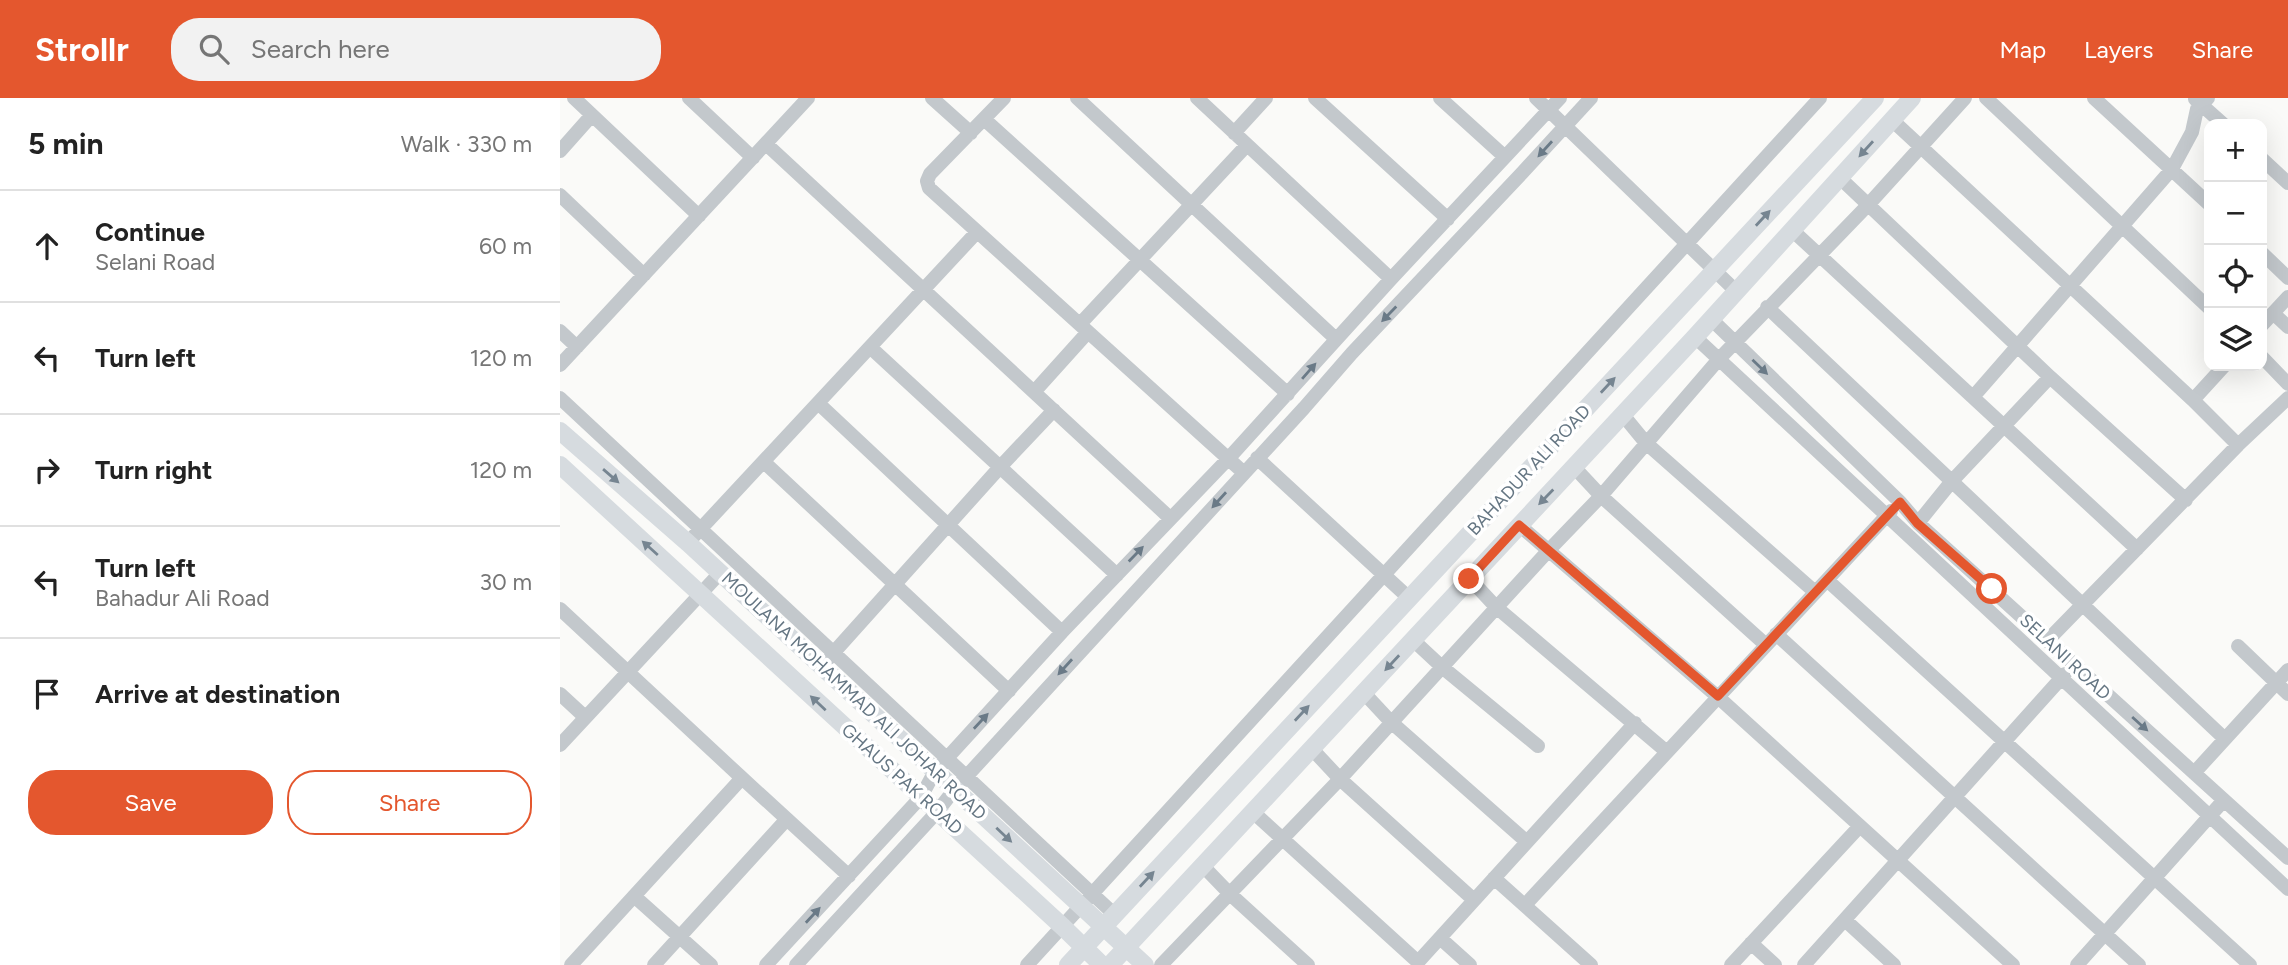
<!DOCTYPE html>
<meta charset="utf-8">
<style>
:root{--surface:#fff;--page:#f2f2f2;--text:#222;--muted:#767676;--line:#e0e0e0;--accent:#e4572e}
body{margin:0;font-family:Figtree,sans-serif;background:var(--page);color:var(--text)}
.controls{position:absolute;right:21px;top:21px;display:grid;overflow:hidden;border-radius:14px;box-shadow:0 7px 28px #0002}
.controls button{width:63px;height:63px;display:grid;place-items:center;padding:0;border:0;border-bottom:2px solid var(--line);background:var(--surface);color:var(--text);font:35px sans-serif}
.stop{position:absolute;width:21px;height:21px;margin:-16px;border:5px solid #e4572e;border-radius:50%;background:#fff}
.stop.end{background:#e4572e;border-color:#fff;box-shadow:0 2px 7px #0008}
.list{margin:0;padding:0;list-style:none}
h2{display:flex;justify-content:space-between;align-items:center;height:91px;margin:0;padding:0 28px;font-size:30px}
h2 small{font-size:23px;font-weight:400;color:var(--muted)}
.list li{display:grid;grid-template-columns:46px 1fr auto;gap:21px;align-items:center;box-sizing:border-box;height:112px;padding:0 28px;border-top:2px solid var(--line)}
.list b{display:block;font-size:26px;white-space:nowrap}
.list p{margin:0;font-size:23px;white-space:nowrap;color:var(--muted)}
.list em{font-size:23px;font-style:normal;color:var(--muted)}
.actions{display:flex;gap:14px;padding:21px 28px}
.actions a{flex:1;padding:16px 0;border:2px solid var(--accent);border-radius:28px;text-align:center;font-size:24px;color:var(--accent)}
.actions .main{background:var(--accent);color:#fff}
.icon{flex:none;width:38px;height:38px;fill:none;stroke:currentColor;stroke-width:2;stroke-linecap:round;stroke-linejoin:round}
.map{position:relative;flex:none;width:1728px;height:867px;overflow:hidden}
header{display:flex;align-items:center;gap:42px;box-sizing:border-box;height:98px;padding:0 35px;background:var(--accent);color:#fff}
header strong{font-size:33px}
nav{display:flex;gap:38px;margin-inline-start:auto;font-size:24px}
.search{width:490px;height:63px;background:var(--page);display:flex;align-items:center;gap:18px;box-sizing:border-box;padding:0 24px;border-radius:28px;color:var(--muted);font-size:26px}
main{display:flex}
aside{flex:1;background:var(--surface)}
.map>svg:first-child{display:block}
</style>
<header>
<strong>Strollr</strong>
<div class="search"><svg class="icon" aria-label="search" viewBox="0 0 24 24"><circle cx="10" cy="10" r="6"/><path d="M15 15l6 6"/></svg>Search here</div>
<nav><a>Map</a><a>Layers</a><a>Share</a></nav>
</header>
<main>
<aside>
<h2>5 min<small>Walk · 330 m</small></h2>
<ul class="list">
<li><svg class="icon" aria-label="ahead" viewBox="0 0 24 24"><path d="M12 20V5M6 11l6-6 6 6"/></svg><div><b>Continue</b><p>Selani Road</p></div><em>60 m</em></li>
<li><svg class="icon" aria-label="left" viewBox="0 0 24 24"><path d="M17 20v-9H6M10 6l-5 5 5 5"/></svg><div><b>Turn left</b></div><em>120 m</em></li>
<li><svg class="icon" aria-label="right" viewBox="0 0 24 24"><path d="M7 20v-9h11M14 6l5 5-5 5"/></svg><div><b>Turn right</b></div><em>120 m</em></li>
<li><svg class="icon" aria-label="left" viewBox="0 0 24 24"><path d="M17 20v-9H6M10 6l-5 5 5 5"/></svg><div><b>Turn left</b><p>Bahadur Ali Road</p></div><em>30 m</em></li>
<li><svg class="icon" aria-label="arrive" viewBox="0 0 24 24"><path d="M6 21V4h12l-3 4 3 4H6"/></svg><div><b>Arrive at destination</b></div></li>
</ul>
<div class="actions"><a class="main">Save</a><a>Share</a></div>
</aside>
<div class="map">
<svg width="1728" height="867" viewBox="0 0 1728 867">
<rect width="100%" height="100%" fill="#fafaf8"/>
<g fill="none" stroke-linecap="round" stroke-linejoin="round">
<!-- minor -->
<path stroke="#c3c8cc" stroke-width="14" d="M14,0L139,118
M129,0L193,60
M372,0L411,35
M444,0L370,76L367,83L369,90L683,374
M517,0L776,241
M637,0L831,181
M755,0L888,121
M880,0L945,59
M976,0L1177,194
M1426,0L1649,210
M1534,0L1649,106
M1635,1L1663,26
M424,21L728,296
M1332,22L1633,302L1678,347
M674,35L706,0
M206,46L610,420
M0,53L32,17
M1702,61L1728,85
M1280,80L1490,279L1626,402
M0,97L84,177
M1232,132L1577,451
M1702,155L1728,180
M1207,209L1665,641
M1713,215L1728,229
M1151,221L1340,404L1358,425L1728,760
M520,226L687,47
M1702,227L1728,199
M0,233L17,249
M1135,239L1728,791
M310,249L557,477
M1702,259L1728,286
M0,267L248,0
M474,294L528,234
M1413,299L1612,71L1632,34L1637,11L1648,0
M0,300L554,816
M1633,302L1664,268
M258,305L502,534
M1063,317L1086,345L1255,494
M697,360L849,500
M204,364L449,593
M1014,369L1041,398L1206,547
M1358,425L1392,383L1490,279
M959,427L1158,599L1453,867
M134,438L417,134
M910,481L936,509L1107,654
M1267,482L1690,867
M0,511L182,680L11,867
M1216,536L1579,867
M853,542L882,569L978,648
M1487,543L1678,347L1728,300
M1678,548L1728,596
M267,562L441,368L494,312
M804,595L831,624L967,744
M0,596L25,619
M0,647L160,475
M752,651L780,681L914,802
M1634,675L1728,572
M182,680L289,778
M693,714L858,864L1075,625
M643,768L670,796L748,867
M934,780L1031,867
M74,798L151,867
M965,807L1331,413
M1285,822L1334,867
M880,840L910,867
M1191,845L1215,867
M94,867L226,722
M206,867L361,699L375,673L388,659L502,534L668,361L831,181L1000,0
M236,867L377,714L394,692L744,310L792,255L962,75L1031,0
M467,867L1260,0
M601,867L780,681L989,452L1041,398L1159,261L1308,107L1405,0
M1171,867L1300,728
M1244,867L1505,576
M1517,867L1664,702"/>
<!-- major -->
<path stroke="#d6dbdf" stroke-width="18" d="M0,333L128,445L585,867
M0,367L503,829L542,867
M508,867L1315,0
M550,867L1135,239L1352,0"/>
</g>
<!-- one-way arrows -->
<defs><path id="oneway-solid" d="M-6-.8H1V-3.2L6.5 0L1 3.2V.8H-6Z" transform="scale(1.75)"/></defs>
<g fill="#6a7a87">
<use href="#oneway-solid" transform="translate(985 51) rotate(132)"/>
<use href="#oneway-solid" transform="translate(829 216) rotate(134)"/>
<use href="#oneway-solid" transform="translate(1200 269) rotate(44)"/>
<use href="#oneway-solid" transform="translate(749 273) rotate(-49)"/>
<use href="#oneway-solid" transform="translate(659 402) rotate(132)"/>
<use href="#oneway-solid" transform="translate(576 456) rotate(-46)"/>
<use href="#oneway-solid" transform="translate(505 569) rotate(132)"/>
<use href="#oneway-solid" transform="translate(421 623) rotate(-47)"/>
<use href="#oneway-solid" transform="translate(1580 626) rotate(42)"/>
<use href="#oneway-solid" transform="translate(253 817) rotate(-47)"/>
</g>
<g fill="#768591">
<use href="#oneway-solid" transform="translate(1306 51) rotate(132)"/>
<use href="#oneway-solid" transform="translate(1203 120) rotate(-47)"/>
<use href="#oneway-solid" transform="translate(1048 287) rotate(-47)"/>
<use href="#oneway-solid" transform="translate(51 378) rotate(41)"/>
<use href="#oneway-solid" transform="translate(986 399) rotate(134)"/>
<use href="#oneway-solid" transform="translate(90 450) rotate(-138)"/>
<use href="#oneway-solid" transform="translate(832 565) rotate(133)"/>
<use href="#oneway-solid" transform="translate(258 605) rotate(-137)"/>
<use href="#oneway-solid" transform="translate(742 615) rotate(-47)"/>
<use href="#oneway-solid" transform="translate(444 737) rotate(43)"/>
<use href="#oneway-solid" transform="translate(587 781) rotate(-47)"/>
</g>
<g fill="none" stroke-linecap="round" stroke-linejoin="round">
<!-- route -->
<path stroke="#e4572e" stroke-width="9" d="M909,481L959,427L1158,598L1340,404L1357,425L1432,491"/>
</g>
<g text-anchor="middle" dominant-baseline="central" stroke-width="7" stroke-linejoin="round" paint-order="stroke">
<!-- street labels -->
<g font-size="18" fill="#657683" stroke="#fff">
<text transform="translate(969 372) rotate(-47)">BAHADUR ALI ROAD</text>
<text transform="translate(1505 559) rotate(43)">SELANI ROAD</text>
<text transform="translate(294 598) rotate(43)">MOULANA MOHAMMAD ALI JOHAR ROAD</text>
<text transform="translate(342 681) rotate(42)">GHAUS PAK ROAD</text>
</g>
</g>
</svg>
<div class="controls">
<button>+</button>
<button>−</button>
<button><svg class="icon" aria-label="locate" viewBox="0 0 24 24"><circle cx="12" cy="12" r="6"/><path d="M12 2v4M12 18v4M2 12h4M18 12h4"/></svg></button>
<button><svg class="icon" aria-label="layers" viewBox="0 0 24 24"><path d="M12 4l9 5-9 5-9-5zM3 14l9 5 9-5"/></svg></button>
</div>
<div class="stop" style="left:1432px;top:491px"></div>
<div class="stop end" style="left:909px;top:481px"></div>
</div>
</main>
